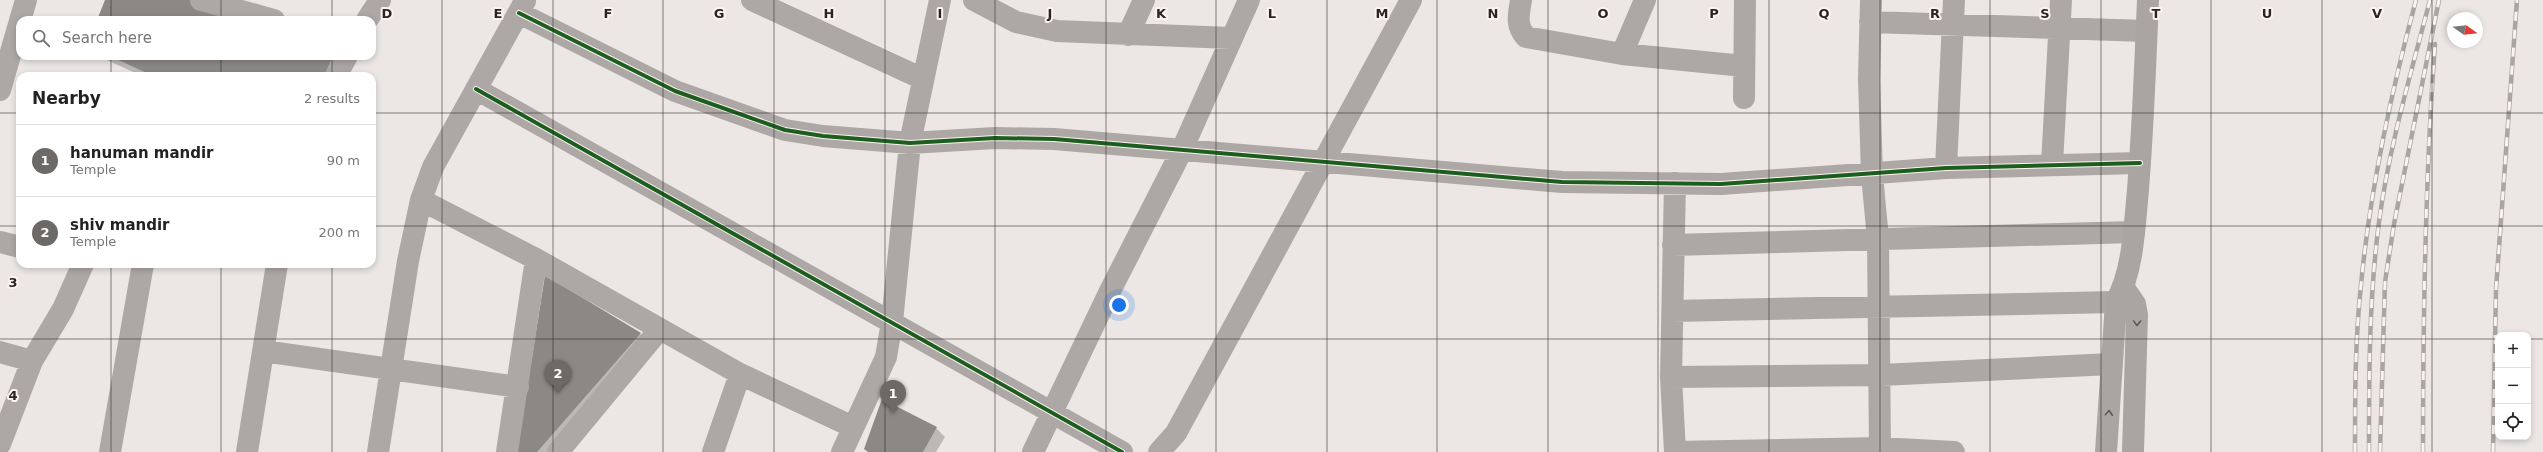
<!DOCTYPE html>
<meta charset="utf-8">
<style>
:root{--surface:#fff;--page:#f6f6f6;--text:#222;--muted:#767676;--line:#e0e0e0;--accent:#6d6967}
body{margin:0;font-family:"DejaVu Sans",sans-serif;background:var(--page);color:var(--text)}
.controls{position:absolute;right:12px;bottom:12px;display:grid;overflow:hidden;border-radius:8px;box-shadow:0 2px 6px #0003}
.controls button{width:36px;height:36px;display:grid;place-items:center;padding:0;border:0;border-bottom:1px solid var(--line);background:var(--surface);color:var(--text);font:20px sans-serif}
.compass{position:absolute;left:2447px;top:12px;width:36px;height:36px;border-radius:50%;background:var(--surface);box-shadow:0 2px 6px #0003;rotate:105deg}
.you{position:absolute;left:1119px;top:305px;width:14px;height:14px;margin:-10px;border:3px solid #fff;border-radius:50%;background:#1a73e8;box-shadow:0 0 0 6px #1a73e833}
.badge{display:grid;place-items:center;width:26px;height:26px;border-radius:50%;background:var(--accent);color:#fff;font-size:13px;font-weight:700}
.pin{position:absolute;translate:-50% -33px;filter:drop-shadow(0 1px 2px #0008)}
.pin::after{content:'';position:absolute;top:21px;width:14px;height:12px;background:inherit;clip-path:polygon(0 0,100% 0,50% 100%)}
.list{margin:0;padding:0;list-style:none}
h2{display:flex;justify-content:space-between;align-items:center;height:52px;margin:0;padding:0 16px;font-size:17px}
h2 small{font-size:13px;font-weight:400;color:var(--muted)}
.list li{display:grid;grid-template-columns:26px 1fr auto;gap:12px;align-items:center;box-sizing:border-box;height:72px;padding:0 16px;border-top:1px solid var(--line)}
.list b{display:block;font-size:15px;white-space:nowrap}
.list p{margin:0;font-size:13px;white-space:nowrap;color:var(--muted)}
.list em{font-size:13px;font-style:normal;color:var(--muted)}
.icon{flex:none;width:22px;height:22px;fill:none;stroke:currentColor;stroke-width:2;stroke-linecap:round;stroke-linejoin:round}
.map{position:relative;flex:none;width:2543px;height:452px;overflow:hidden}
.search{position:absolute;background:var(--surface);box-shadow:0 2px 6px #0003;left:16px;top:16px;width:360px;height:44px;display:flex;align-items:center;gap:10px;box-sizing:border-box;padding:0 14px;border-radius:12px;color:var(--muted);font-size:15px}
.panel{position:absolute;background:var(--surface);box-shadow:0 2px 6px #0003;left:16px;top:72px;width:360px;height:196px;border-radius:12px}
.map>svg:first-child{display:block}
</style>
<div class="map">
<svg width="2543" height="452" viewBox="0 0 2543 452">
<rect width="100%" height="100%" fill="#ece7e4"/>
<!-- shadow -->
<path fill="#0003" d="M98,56H332L344,68L340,76H142Z
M546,277L640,334L651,345L558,452H518Z
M936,428L945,437L936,452H868Z"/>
<!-- building -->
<path fill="#8c8886" d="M105,0H201L263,20H97Z
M110,56H333L324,76H153Z
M545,275L641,333L537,452H517Z
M882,399L937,427L923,452H868L864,449Z"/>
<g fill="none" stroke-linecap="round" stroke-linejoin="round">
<!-- street -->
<path stroke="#ada8a6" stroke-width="22" d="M201,0L274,20
M752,0L923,79
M974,0L1016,22L1057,31L1230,38
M1521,0C1519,14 1515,25 1526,37L1622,54L1744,66
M1871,0L1869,79L1872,175L1878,239L1880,452
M519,13L675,91L785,130L823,136L910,143L995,138L1054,139L1562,182L1721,184L1946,168L2140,163
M367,20L380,0
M1870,22L2146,31
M1128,35L1144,0
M1622,54L1645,0
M336,76L347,56
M476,89L1122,452
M0,90L26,0
M1744,98L1745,0
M2052,164L2061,0
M1946,168L1954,0
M421,200L536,259L740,374L853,427
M0,242L20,247
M1673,245L2134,232
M1673,311L2116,302
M263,351L518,387
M0,352L32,361
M1671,377L1881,375L2112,364
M0,444L32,361L63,309L83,264
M110,452L143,264
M247,452L277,264
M378,452L408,261L421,200L433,167L525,1
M507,452L536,259
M558,452L659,330
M713,452L740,374
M842,452L886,357L892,322L910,143L940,0
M1033,452L1110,291L1181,152L1249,0
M1159,452L1176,433L1411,0
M1675,452L1880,448L1954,452
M1675,452L1671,377L1675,183"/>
<!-- highway -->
<path stroke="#aba5a2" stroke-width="22" d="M2124,288L2135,304L2137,315L2133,452
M2106,452L2116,302C2132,273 2134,234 2137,201C2143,134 2145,67 2148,0"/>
<!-- rail casing -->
<g stroke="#a8a5a3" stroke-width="4.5">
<path id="rail" d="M2355,452C2355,397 2355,340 2361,285C2370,189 2391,93 2416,0
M2369,452C2369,375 2369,298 2379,222C2389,147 2411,73 2430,0
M2380,452L2385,282L2394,224L2439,0
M2423,452C2423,315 2425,180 2435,44
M2493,452L2496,289L2517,0"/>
</g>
<!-- rail -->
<use href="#rail" stroke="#fdf3ee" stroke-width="3" stroke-dasharray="9" stroke-linecap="butt"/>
<!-- cycleway casing -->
<g stroke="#fdf3ee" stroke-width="6">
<path id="cycleway" d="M519,13L675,91L785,130L823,136L910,143L995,138L1054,139L1562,182L1721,184L1946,168L2140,163
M476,89L1122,452"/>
</g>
<!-- cycleway -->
<use href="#cycleway" stroke="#1b5e20" stroke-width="4"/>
</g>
<!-- one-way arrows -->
<defs><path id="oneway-chevron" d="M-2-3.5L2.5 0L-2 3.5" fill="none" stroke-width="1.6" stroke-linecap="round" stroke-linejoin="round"/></defs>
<g stroke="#5c5856">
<use href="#oneway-chevron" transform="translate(2137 323) rotate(92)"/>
<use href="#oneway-chevron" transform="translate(2109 413) rotate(-86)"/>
</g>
<!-- grid -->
<path fill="none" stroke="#282523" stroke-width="1" stroke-opacity="0.55" d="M111,0V20M221,0V20M332,0V20M442,0V452M553,0V452M663,0V452M774,0V452M885,0V452M995,0V452M1106,0V452M1216,0V452M1327,0V452M1437,0V452M1548,0V452M1658,0V452M1769,0V452M1880,0V452M1990,0V452M2101,0V452M2211,0V452M2322,0V452M2432,0V452M111,56V76M221,56V76M332,56V76M0,113H20M372,113H2543M0,226H20M372,226H2543M111,264V452M221,264V452M332,264V452M0,339H2498M2528,339H2543"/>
<g font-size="13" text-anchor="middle" font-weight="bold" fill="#282523" stroke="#fdf3ee" stroke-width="4" stroke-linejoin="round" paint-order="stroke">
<text x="387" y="18">D</text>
<text x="498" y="18">E</text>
<text x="608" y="18">F</text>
<text x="719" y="18">G</text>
<text x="829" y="18">H</text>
<text x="940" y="18">I</text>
<text x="1050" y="18">J</text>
<text x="1161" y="18">K</text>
<text x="1272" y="18">L</text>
<text x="1382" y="18">M</text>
<text x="1493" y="18">N</text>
<text x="1603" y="18">O</text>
<text x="1714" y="18">P</text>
<text x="1824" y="18">Q</text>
<text x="1935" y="18">R</text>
<text x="2045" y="18">S</text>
<text x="2156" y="18">T</text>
<text x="2267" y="18">U</text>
<text x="2377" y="18">V</text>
<text x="13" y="287">3</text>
<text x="13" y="400">4</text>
</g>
</svg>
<div class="controls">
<button>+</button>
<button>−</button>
<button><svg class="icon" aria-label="locate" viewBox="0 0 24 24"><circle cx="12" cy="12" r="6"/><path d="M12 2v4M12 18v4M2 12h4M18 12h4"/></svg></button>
</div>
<svg class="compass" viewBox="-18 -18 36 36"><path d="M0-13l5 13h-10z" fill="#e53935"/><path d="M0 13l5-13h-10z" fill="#767676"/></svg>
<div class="you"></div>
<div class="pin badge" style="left:893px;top:413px">1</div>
<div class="pin badge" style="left:558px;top:393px">2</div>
<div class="search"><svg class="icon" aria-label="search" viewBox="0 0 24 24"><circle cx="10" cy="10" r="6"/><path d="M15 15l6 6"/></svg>Search here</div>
<section class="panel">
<h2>Nearby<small>2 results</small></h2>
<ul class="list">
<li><span class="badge">1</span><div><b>hanuman mandir</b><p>Temple</p></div><em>90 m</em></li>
<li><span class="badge">2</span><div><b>shiv mandir</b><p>Temple</p></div><em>200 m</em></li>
</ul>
</section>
</div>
